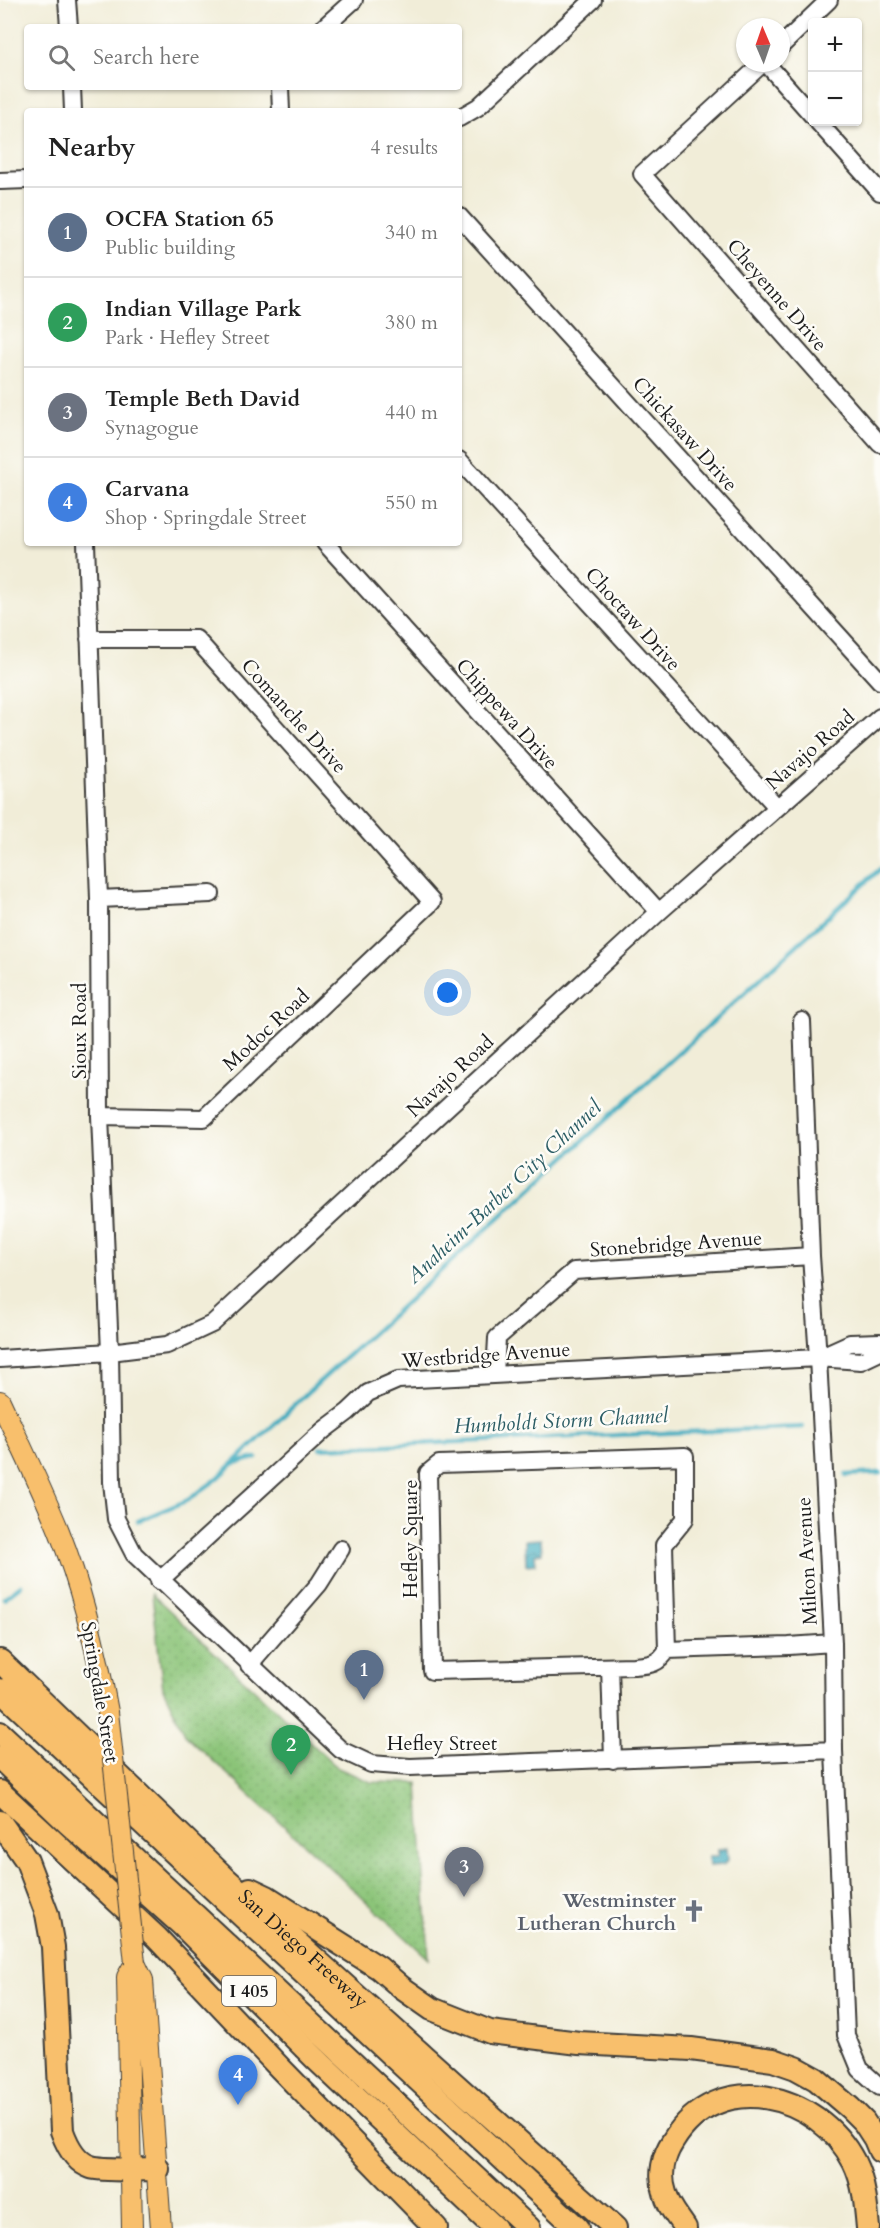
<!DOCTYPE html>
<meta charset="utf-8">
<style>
:root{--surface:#fff;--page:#f6f6f6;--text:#222;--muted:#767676;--line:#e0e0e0;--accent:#1f6fb2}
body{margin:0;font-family:Cardo,serif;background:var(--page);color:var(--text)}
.controls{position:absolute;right:18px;top:18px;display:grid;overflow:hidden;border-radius:6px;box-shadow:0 2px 4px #0004}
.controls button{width:54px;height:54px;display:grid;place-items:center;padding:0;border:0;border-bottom:2px solid var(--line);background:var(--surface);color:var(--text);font:30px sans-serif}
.compass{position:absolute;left:736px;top:18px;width:54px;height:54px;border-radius:50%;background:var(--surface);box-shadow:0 2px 4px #0004;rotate:358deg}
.you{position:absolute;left:448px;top:993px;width:21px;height:21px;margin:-15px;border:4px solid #fff;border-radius:50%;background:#1a73e8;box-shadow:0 0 0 9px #1a73e833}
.badge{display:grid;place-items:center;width:39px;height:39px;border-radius:50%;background:var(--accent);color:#fff;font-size:20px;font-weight:700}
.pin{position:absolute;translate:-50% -50px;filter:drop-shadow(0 2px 3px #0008)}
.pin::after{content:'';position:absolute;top:32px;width:21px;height:18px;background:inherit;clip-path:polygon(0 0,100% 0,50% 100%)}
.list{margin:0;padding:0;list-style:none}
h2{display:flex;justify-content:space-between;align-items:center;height:78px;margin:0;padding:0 24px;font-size:26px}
h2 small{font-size:20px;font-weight:400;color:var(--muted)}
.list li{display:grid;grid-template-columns:39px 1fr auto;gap:18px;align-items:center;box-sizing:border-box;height:90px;padding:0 24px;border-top:2px solid var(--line)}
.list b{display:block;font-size:22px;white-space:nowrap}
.list p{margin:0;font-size:20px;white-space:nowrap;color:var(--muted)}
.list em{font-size:20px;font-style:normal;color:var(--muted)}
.icon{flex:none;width:33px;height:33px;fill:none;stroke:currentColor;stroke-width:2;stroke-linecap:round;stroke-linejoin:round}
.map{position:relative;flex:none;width:880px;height:2228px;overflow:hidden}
.search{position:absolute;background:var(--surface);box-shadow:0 2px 4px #0004;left:24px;top:24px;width:438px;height:66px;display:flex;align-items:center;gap:15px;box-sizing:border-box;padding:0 21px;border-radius:6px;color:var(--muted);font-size:22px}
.panel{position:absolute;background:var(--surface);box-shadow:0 2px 4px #0004;left:24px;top:108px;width:438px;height:438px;border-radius:6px}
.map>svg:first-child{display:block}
</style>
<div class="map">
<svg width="880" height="2228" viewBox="0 0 880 2228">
<defs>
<pattern id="park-dots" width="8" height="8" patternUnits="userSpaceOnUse" patternTransform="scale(1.5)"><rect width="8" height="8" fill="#8bc478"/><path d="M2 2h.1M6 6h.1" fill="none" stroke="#77a867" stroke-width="1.8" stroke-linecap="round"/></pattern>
<pattern id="water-waves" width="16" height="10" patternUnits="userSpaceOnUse" patternTransform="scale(1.5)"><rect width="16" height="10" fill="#40acbf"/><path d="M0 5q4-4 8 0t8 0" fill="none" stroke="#358b9a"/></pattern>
</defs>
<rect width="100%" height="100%" fill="#fdfcf7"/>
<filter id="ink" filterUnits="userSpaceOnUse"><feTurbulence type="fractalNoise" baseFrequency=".0167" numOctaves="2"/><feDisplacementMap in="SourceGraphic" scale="12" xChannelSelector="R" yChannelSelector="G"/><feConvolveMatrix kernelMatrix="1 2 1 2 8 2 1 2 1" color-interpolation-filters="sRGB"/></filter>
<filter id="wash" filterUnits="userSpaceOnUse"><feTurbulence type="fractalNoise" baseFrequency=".008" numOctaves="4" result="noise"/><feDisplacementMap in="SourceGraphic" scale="24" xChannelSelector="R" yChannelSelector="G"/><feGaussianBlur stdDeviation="1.35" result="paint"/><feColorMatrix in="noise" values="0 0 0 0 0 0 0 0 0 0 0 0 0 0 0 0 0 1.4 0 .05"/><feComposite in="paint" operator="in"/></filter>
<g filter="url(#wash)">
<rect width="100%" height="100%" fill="#f1edd8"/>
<!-- park -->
<path fill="url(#park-dots)" stroke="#54704a" stroke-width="1.5" d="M152,1594L338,1768L371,1782L418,1783L429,1959L186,1736L163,1689Z"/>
<!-- water -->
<path fill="url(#water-waves)" stroke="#2e646e" stroke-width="1.5" d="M541,1539L542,1553L535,1554L536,1564L526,1565L525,1540Z
M727,1848L728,1860L723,1865L709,1866L708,1856H718V1849Z"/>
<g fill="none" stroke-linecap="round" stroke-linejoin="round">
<!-- stream -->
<path stroke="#40acbf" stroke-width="4.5" d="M320,1448L803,1427
M235,1463L256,1458
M846,1475L880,1473
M138,1521L188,1500L217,1479L305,1395L880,869
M4,1598L21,1585"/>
</g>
</g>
<g filter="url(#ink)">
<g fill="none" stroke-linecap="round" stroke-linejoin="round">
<!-- minor casing -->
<g stroke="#3c3b38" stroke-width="20">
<path id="minor" d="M67,0L69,27
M324,27L354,0
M781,46L829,0
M763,63L642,174L880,444
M766,63L812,115
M72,87L73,111
M280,87L281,111
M459,118L478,107L593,0
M818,122L880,192
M0,181L27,180
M459,216L880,681
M459,460L777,807
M86,543L99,899L100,1116L110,1352L112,1482L116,1519L134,1554L341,1750L371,1764L410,1767L834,1750
M325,543L659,912
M89,639H196L432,902L204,1118L100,1116
M99,899L211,894
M802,1021L811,1256L818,1358L833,1643L834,1750L846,2035L860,2069L880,2087
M819,1357L850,1343L880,1342
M0,1359L110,1352L167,1345L212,1324L659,912L880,717
M495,1374L497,1338L574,1271L811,1256
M685,1456V1519L664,1545L667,1650C659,1664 650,1665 634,1666L432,1671L428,1473L439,1464Z
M159,1581L324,1430L348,1412L368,1393L398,1380L818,1358L861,1361L880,1352
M667,1650L789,1646L833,1643
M249,1665L319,1584L341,1549
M610,1667L613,1760"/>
</g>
<!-- major casing -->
<g stroke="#3c3b38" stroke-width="22">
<path id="major" d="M0,1401C20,1444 41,1487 59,1531C82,1589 97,1651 108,1712
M135,1963L143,1980L161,2228
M132,2228L127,1977L135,1963"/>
</g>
<!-- highway casing -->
<g stroke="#3c3b38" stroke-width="26">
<g id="highway">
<path id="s1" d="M0,1661L226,1879L615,2228"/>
<path d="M0,1690L577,2228"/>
<path d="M0,1733L529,2228"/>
<path d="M0,1758L68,1823L181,1924L316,2059L495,2228"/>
<path d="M0,1792L157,1938L280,2068L436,2228"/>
<path d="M0,1822L27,1861L47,1914L53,1947L62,2131C67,2145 75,2162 91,2167C103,2171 143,2169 158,2169"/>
<path d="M250,1889L267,1897L379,1968L402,1988L432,2009L490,2032L579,2043L691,2049L773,2060L796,2068L816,2079L850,2108L864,2122L875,2139L880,2151"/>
<path d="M685,2228C678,2217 668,2206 665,2193C659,2175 663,2156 673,2141C718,2067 818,2092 854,2162C864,2182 866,2205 868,2228"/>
</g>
</g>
<!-- minor -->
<use href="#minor" stroke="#fff" stroke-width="16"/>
<!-- major -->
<use href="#major" stroke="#f8bf6c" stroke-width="20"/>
<!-- highway -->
<use href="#highway" stroke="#f8bf6c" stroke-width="22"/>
<!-- major-bridge casing -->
<g stroke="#3c3b38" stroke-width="22" stroke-linecap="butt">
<path id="major-bridge" d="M108,1712L135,1963"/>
</g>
<!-- major-bridge -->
<use href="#major-bridge" stroke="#f8bf6c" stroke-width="20"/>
</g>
</g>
<!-- icons -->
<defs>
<g id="church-bare" transform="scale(1.8)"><path d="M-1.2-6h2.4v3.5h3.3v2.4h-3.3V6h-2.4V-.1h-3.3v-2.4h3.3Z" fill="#6b7280" stroke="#fdfcf7" stroke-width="2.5" paint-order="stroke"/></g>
</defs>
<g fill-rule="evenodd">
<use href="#church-bare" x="694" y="1911"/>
</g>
<g text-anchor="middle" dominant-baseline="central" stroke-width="5" stroke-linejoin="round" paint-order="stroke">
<!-- shield labels -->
<rect fill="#fdfcf7" stroke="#605f5e" stroke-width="1.5" x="222" y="1976" width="54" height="30" rx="4.5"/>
<g font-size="18" font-weight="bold" fill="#1c1c1c">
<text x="249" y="1991">I 405</text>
</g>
<!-- street labels -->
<g font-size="20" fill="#1c1c1c" stroke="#fdfcf7">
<text transform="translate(777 295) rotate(49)">Cheyenne Drive</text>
<text transform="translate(685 434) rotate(48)">Chickasaw Drive</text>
<text transform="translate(633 619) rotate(48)">Choctaw Drive</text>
<text transform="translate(507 714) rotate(48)">Chippewa Drive</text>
<text transform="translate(294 716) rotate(48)">Comanche Drive</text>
<text transform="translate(810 750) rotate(-41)">Navajo Road</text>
<text transform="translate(266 1030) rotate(-43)">Modoc Road</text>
<text transform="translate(79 1031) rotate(-90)">Sioux Road</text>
<text transform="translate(450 1076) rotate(-43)">Navajo Road</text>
<text transform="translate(676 1244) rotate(-4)">Stonebridge Avenue</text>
<text transform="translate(486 1355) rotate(-4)">Westbridge Avenue</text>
<text transform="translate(410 1539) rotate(-90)">Hefley Square</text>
<text transform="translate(807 1561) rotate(-93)">Milton Avenue</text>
<text transform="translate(100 1692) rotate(80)">Springdale Street</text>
<text x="442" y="1743">Hefley Street</text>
<text stroke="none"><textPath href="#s1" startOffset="418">San Diego Freeway</textPath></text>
</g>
<!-- worship labels -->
<g font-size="20" font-weight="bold" fill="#5b616d" stroke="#fdfcf7" text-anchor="end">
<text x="676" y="1900">Westminster<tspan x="676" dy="23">Lutheran Church</tspan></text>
</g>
<!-- water labels -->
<g font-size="21" font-style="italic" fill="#2c5d65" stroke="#fdfcf7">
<text transform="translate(504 1192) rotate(-43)">Anaheim-Barber City Channel</text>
<text transform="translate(561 1421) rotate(-3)">Humboldt Storm Channel</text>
</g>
</g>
</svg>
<div class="controls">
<button>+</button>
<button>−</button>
</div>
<svg class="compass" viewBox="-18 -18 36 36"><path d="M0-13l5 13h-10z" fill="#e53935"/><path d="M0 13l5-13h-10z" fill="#767676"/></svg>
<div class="you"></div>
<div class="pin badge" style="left:364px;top:1700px;background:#5c6f8a">1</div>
<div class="pin badge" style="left:291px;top:1775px;background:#2e9e5b">2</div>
<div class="pin badge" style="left:464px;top:1897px;background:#6b7280">3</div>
<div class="pin badge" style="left:238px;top:2105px;background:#3f7fe0">4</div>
<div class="search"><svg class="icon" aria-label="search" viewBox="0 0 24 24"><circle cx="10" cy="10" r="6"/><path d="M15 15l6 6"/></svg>Search here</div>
<section class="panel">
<h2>Nearby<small>4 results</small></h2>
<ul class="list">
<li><span class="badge" style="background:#5c6f8a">1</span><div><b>OCFA Station 65</b><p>Public building</p></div><em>340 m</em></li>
<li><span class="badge" style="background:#2e9e5b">2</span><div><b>Indian Village Park</b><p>Park · Hefley Street</p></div><em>380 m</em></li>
<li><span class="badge" style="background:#6b7280">3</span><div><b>Temple Beth David</b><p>Synagogue</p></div><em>440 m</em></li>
<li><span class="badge" style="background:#3f7fe0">4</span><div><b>Carvana</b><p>Shop · Springdale Street</p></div><em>550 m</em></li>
</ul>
</section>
</div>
